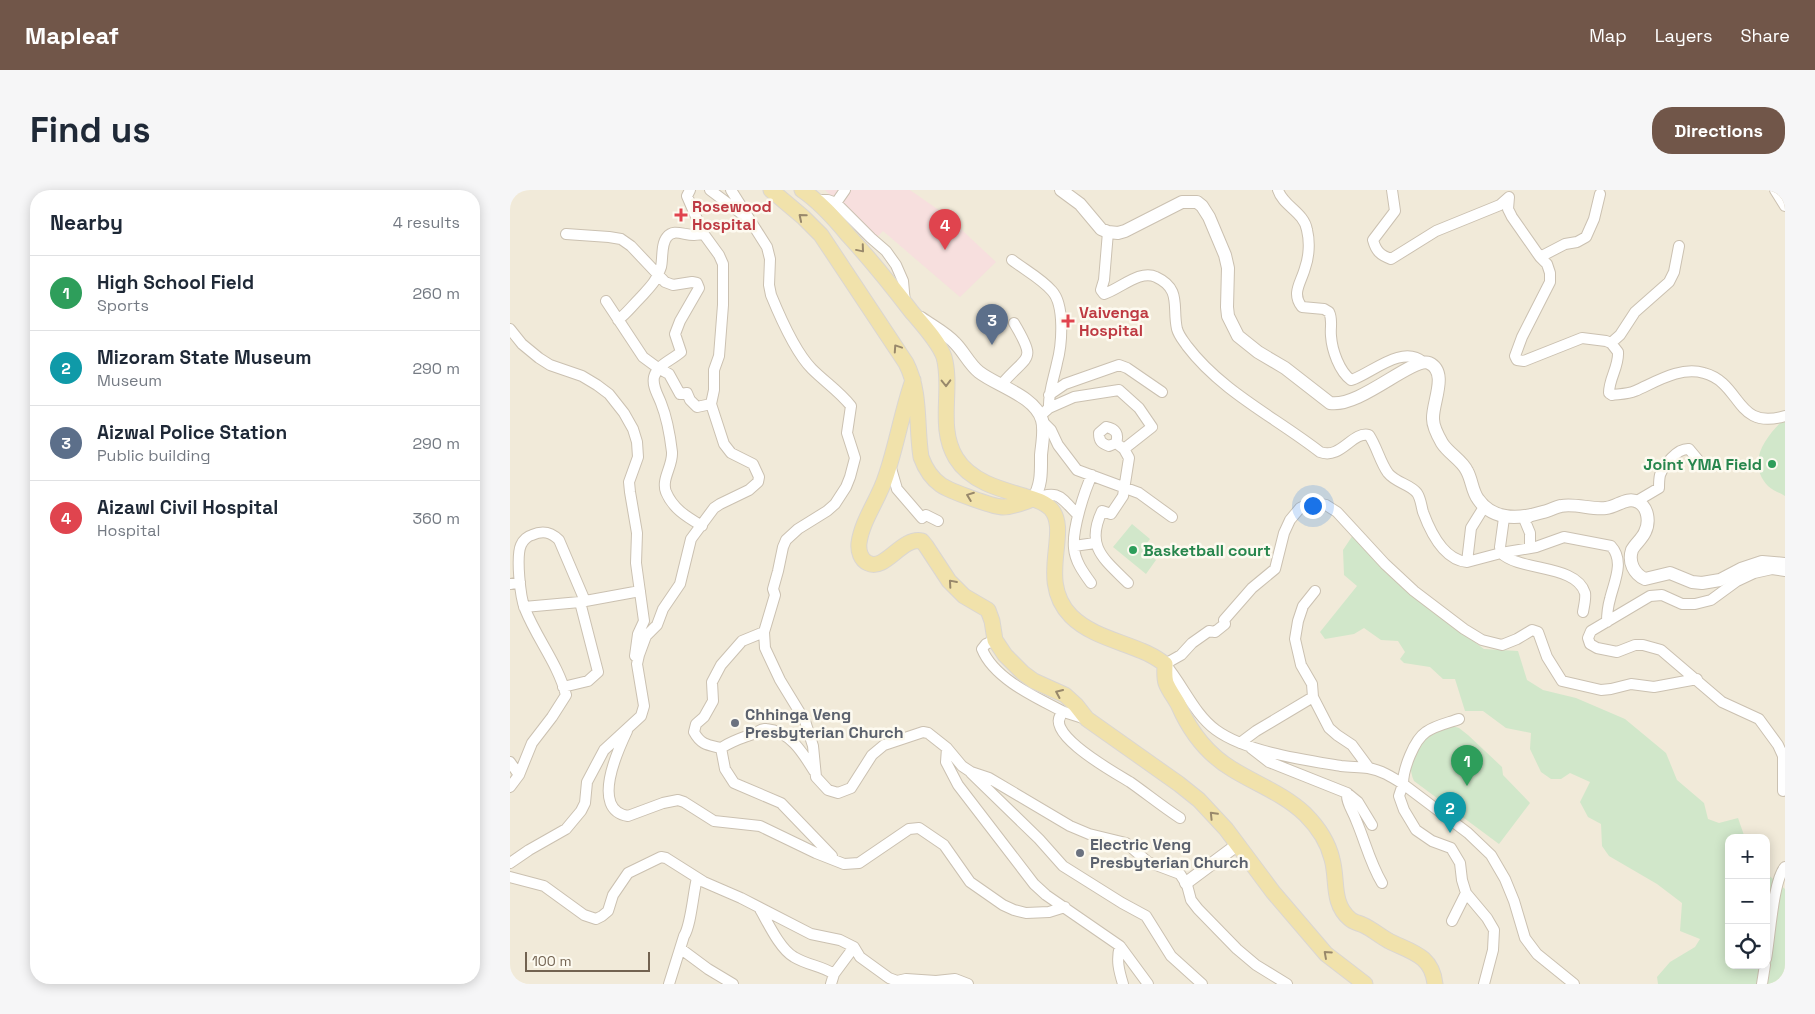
<!DOCTYPE html>
<meta charset="utf-8">
<style>
:root{--surface:#fff;--page:#f6f6f7;--text:#1f2937;--muted:#747a83;--line:#e0e1e3;--accent:#715649}
body{margin:0;font-family:"Space Grotesk",sans-serif;background:var(--page);color:var(--text)}
.controls{position:absolute;right:15px;bottom:15px;display:grid;overflow:hidden;border-radius:10px;box-shadow:0 2px 12px #0003}
.controls button{width:45px;height:45px;display:grid;place-items:center;padding:0;border:0;border-bottom:1px solid var(--line);background:var(--surface);color:var(--text);font:25px sans-serif}
.scale{position:absolute;left:15px;bottom:12px;width:125px;box-sizing:border-box;padding-left:5px;border:2px solid #726250;border-top:0;font-size:14px;line-height:18px;white-space:nowrap;color:#726250;-webkit-text-stroke:4px #fdfaf0;paint-order:stroke}
.you{position:absolute;left:802px;top:315px;width:18px;height:18px;margin:-12px;border:4px solid #fff;border-radius:50%;background:#1a73e8;box-shadow:0 0 0 8px #1a73e833}
.badge{display:grid;place-items:center;width:32px;height:32px;border-radius:50%;background:var(--accent);color:#fff;font-size:16px;font-weight:700}
.pin{position:absolute;translate:-50% -41px;filter:drop-shadow(0 1px 2px #0008)}
.pin::after{content:'';position:absolute;top:26px;width:18px;height:15px;background:inherit;clip-path:polygon(0 0,100% 0,50% 100%)}
.list{margin:0;padding:0;list-style:none}
h2{display:flex;justify-content:space-between;align-items:center;height:65px;margin:0;padding:0 20px;font-size:21px}
h2 small{font-size:16px;font-weight:400;color:var(--muted)}
.list li{display:grid;grid-template-columns:32px 1fr auto;gap:15px;align-items:center;box-sizing:border-box;height:75px;padding:0 20px;border-top:1px solid var(--line)}
.list b{display:block;font-size:19px;white-space:nowrap}
.list p{margin:0;font-size:16px;white-space:nowrap;color:var(--muted)}
.list em{font-size:16px;font-style:normal;color:var(--muted)}
.icon{flex:none;width:28px;height:28px;fill:none;stroke:currentColor;stroke-width:2;stroke-linecap:round;stroke-linejoin:round}
.map{position:relative;flex:none;width:1275px;height:794px;overflow:hidden;border-radius:20px}
header{display:flex;align-items:center;gap:30px;box-sizing:border-box;height:70px;padding:0 25px;background:var(--accent);color:#fff}
header strong{font-size:24px}
nav{display:flex;gap:28px;margin-inline-start:auto;font-size:18px}
.intro{display:flex;align-items:center;justify-content:space-between;box-sizing:border-box;height:120px;padding:0 30px}
h1{margin:0;font-size:35px}
.button{padding:12px 22px;border-radius:20px;background:var(--accent);color:#fff;font-size:18px;font-weight:700}
main{display:flex;gap:30px;padding:0 30px}
aside{flex:1;background:var(--surface);border-radius:20px;box-shadow:0 2px 12px #0003}
.map>svg:first-child{display:block}
</style>
<header>
<strong>Mapleaf</strong>
<nav><a>Map</a><a>Layers</a><a>Share</a></nav>
</header>
<div class="intro"><h1>Find us</h1><a class="button">Directions</a></div>
<main>
<aside>
<h2>Nearby<small>4 results</small></h2>
<ul class="list">
<li><span class="badge" style="background:#2e9e5b">1</span><div><b>High School Field</b><p>Sports</p></div><em>260 m</em></li>
<li><span class="badge" style="background:#0f9aa8">2</span><div><b>Mizoram State Museum</b><p>Museum</p></div><em>290 m</em></li>
<li><span class="badge" style="background:#5c6f8a">3</span><div><b>Aizwal Police Station</b><p>Public building</p></div><em>290 m</em></li>
<li><span class="badge" style="background:#e0444e">4</span><div><b>Aizawl Civil Hospital</b><p>Hospital</p></div><em>360 m</em></li>
</ul>
</aside>
<div class="map">
<svg width="1275" height="794" viewBox="0 0 1275 794">
<rect width="100%" height="100%" fill="#faf7ea"/>
<!-- residential -->
<path fill="#f1ead9" fill-rule="evenodd" d="M0,0H1275V794H0ZM1219,648H1256V775H1219Z"/>
<!-- medical -->
<path fill="#f7dfde" d="M315,0H400L436,25L486,72L450,107L373,41L365,49Z"/>
<!-- green -->
<path fill="#d1e7ca" d="M1275,228V306C1270,303 1262,300 1258,296C1235,271 1257,246 1275,228Z
M622,334L640,349L637,353L641,357L637,362L646,370L636,384L603,357Z
M843,345L936,431L974,459L1008,461L1017,490L1033,500L1066,508L1115,529L1156,563L1167,590L1194,613L1198,629L1209,633L1228,628L1235,648H1219V775H1256V683L1275,699V794H1148L1147,787L1160,772L1185,757L1190,749L1170,741L1172,713L1147,694L1099,666L1092,656L1091,634L1078,627L1070,612L1080,592L1060,583L1051,589H1041L1031,582L1020,559L1021,543L996,538L973,521H955L945,489H933L920,477L894,473L890,469L895,462L888,451L871,450L854,438L844,444L815,449L810,442L847,396L834,385L833,360Z
M939,535L949,538L958,545L992,577L993,585L1020,613L989,654L904,591C892,564 916,545 939,535Z"/>
<g fill="none" stroke-linecap="round" stroke-linejoin="round">
<!-- minor casing -->
<g stroke="#cbc1b1" stroke-width="12">
<path id="minor" d="M200,0L236,27
M221,0L257,57L260,69L259,95L261,105C270,127 285,162 302,179C315,192 329,201 341,216L337,243L345,268L340,287L336,297L325,314L317,321L288,339L276,350L273,357L268,381L263,399L265,405L254,442L255,458L270,490L295,531L303,556L306,587L318,600L328,603L341,598L362,565L374,555L413,542L418,543L437,558L452,576L461,582L479,588L560,636L579,644L616,653L638,672L670,684L677,695L681,710L688,719L727,759L746,775L777,794
M768,0C773,16 794,22 797,40C800,52 799,67 795,78C791,93 781,103 792,117L814,119L819,122C823,130 820,137 821,146C822,160 829,181 841,190L844,189C864,181 893,155 913,172
M882,0L885,21L863,50C866,61 870,65 881,69L926,41L990,15L999,7L998,19L1002,27L1030,67L1037,74L1040,83V92L1012,147L1005,166L1007,170L1014,171L1072,148L1096,151L1101,153L1108,162C1109,177 1099,188 1099,203L1102,205C1110,204 1118,204 1125,201C1146,192 1170,176 1194,183C1232,193 1225,241 1275,226
M1265,0L1275,16
M306,10H318L326,13L361,48L376,61L386,75L393,91L395,113
M326,13L335,0
M598,42L594,90L591,100L594,104C610,99 630,79 646,87C672,99 662,117 667,139C669,146 673,150 677,156C712,202 765,227 810,262C831,270 842,241 859,245C867,257 870,272 878,283C886,293 900,294 907,303C911,309 911,315 913,322C920,341 934,370 957,372L991,363L1026,357L1054,347L1101,356C1115,371 1104,392 1100,409C1098,416 1097,424 1097,432
M56,44L99,47L111,49L121,56L155,92L163,95L182,92L187,93L189,98L170,131L165,144L171,162C162,170 147,175 144,187C142,196 148,205 151,213C157,228 160,245 162,262C163,276 151,289 156,302C163,319 177,327 192,336
M1030,67L1055,54L1067,52L1076,47L1084,29L1090,4
M502,70C515,80 532,89 542,101C555,115 552,155 547,173C544,188 538,203 539,218L530,226
M96,111L133,167L148,178L159,184L170,204L177,203L180,210L187,217L201,214
M108,130C117,123 122,116 130,108C139,98 147,91 151,77C153,68 151,54 157,47C165,36 180,50 193,43
M0,139L12,154L29,168L40,175L72,186L87,195L99,204L114,223L123,239L127,252L128,267L119,292L120,302L127,343L126,373L134,431L128,444L125,466
M1101,153L1110,145L1125,122L1159,92L1164,82L1169,56
M492,194C517,164 528,173 504,133
M539,205L555,194L609,175L617,178L652,202
M539,218L564,207L609,200L629,218L642,237L614,259
M533,232L541,240L548,255L567,280L629,303L662,327
M606,253C609,244 606,239 596,237L589,243C589,251 591,253 599,256L606,253L614,259L619,268L613,306L601,324L592,321C575,357 594,369 618,393
M380,275L387,299L412,328L416,325L428,331
M523,309C549,299 550,307 568,325
M1127,311L1149,298C1149,294 1149,289 1150,285C1154,275 1167,258 1179,259L1189,271
M994,328L990,357L991,363C1011,382 1066,374 1075,403C1076,408 1074,416 1073,422
M564,356L585,353
M1020,358V343L1015,331L1022,324
M957,372L961,338L974,317
M581,393C573,382 565,371 564,358C562,340 574,302 582,285
M0,394L10,392
M14,417L70,412L130,401
M254,442L232,451L211,475L202,492L203,511L194,527L186,534L184,542C191,555 198,555 211,558L215,579L224,593L271,613L322,666
M485,450L476,454L472,459C484,489 527,508 554,522
M53,497L78,491L88,482L70,412
M803,507L819,538L827,545L842,555L859,578
M576,529L554,522C528,541 607,584 620,592C637,604 653,617 670,628
M949,529C938,533 926,535 916,542C904,550 893,579 893,594L958,643L981,665L995,689L1004,711L1015,748L1027,764L1064,794
M117,541C108,560 80,620 118,626L153,613L168,610L174,612L204,631L250,636L306,663L334,674L349,673L399,639L409,638L434,655L460,692L493,715L504,720L516,723L539,722L555,717
M730,553L746,541L803,507L802,494L791,475L785,449L788,431L793,416L805,401
M211,558C224,550 229,549 243,544C248,543 250,538 256,539C280,541 293,563 304,581
M437,558L436,572L448,595L524,694L536,705L610,756C606,770 609,781 613,794
M741,558L759,572L837,603C836,613 843,621 846,630C855,651 860,673 872,693
M0,572L9,585
M461,583L529,649L553,676L612,713L636,726L661,766L692,794
M0,597L9,585L22,553L42,527L56,505C48,474 27,449 15,419C10,407 6,366 11,355C13,350 18,346 22,345C33,340 41,342 49,350L75,411
M1273,601V566L1268,555L1249,529L1212,512L1151,460L1133,455H1125L1107,462L1087,458L1080,454L1078,448L1081,441L1140,406L1152,405L1172,414H1185L1201,410L1227,391L1244,383L1262,379L1275,381
M837,603L848,612L862,635
M0,673L19,660L56,639L71,621L75,613L77,592L94,560L131,526L134,516L127,474L129,465L136,446L147,435L153,419L170,394L181,349L204,318L210,314L239,300L248,292L249,287L243,274L221,263L214,254L201,214L204,200V180L209,166L213,115V74L209,65L193,43L177,6L180,0
M0,687L34,696L74,725L86,729L92,726L98,721L103,705L118,683L151,667L156,668L194,692L231,708L301,744L330,750L344,757L350,767L379,788L387,791L396,789L426,791L445,789L458,794
M250,719C258,733 270,759 284,767C297,775 312,776 324,784
M942,731L956,703
M610,756L638,794
M171,759L198,779L223,794
M1256,769C1260,748 1263,690 1275,677
M159,794L174,746C181,735 183,704 187,688
M321,794L324,784L344,757
M974,794L983,760L984,740L977,728L956,703L952,690L950,673L941,658L922,651L906,640L894,620L889,606L893,594C882,587 871,580 858,578C849,577 840,577 831,576C795,570 736,562 706,540C684,524 673,495 655,474L671,465L682,453L699,441L705,442L715,434L714,430L742,398L765,379L774,343L780,330L790,318L802,312L816,315L827,322L875,374L904,401L954,439L972,450L992,455L1007,449L1022,440L1028,442L1037,467L1052,491L1091,500L1101,499L1121,494L1144,497L1187,489
M1252,794L1255,775"/>
</g>
<!-- tertiary casing -->
<g stroke="#cbc1b1" stroke-width="14">
<path id="tertiary" d="M551,0L570,14L591,39L598,42L608,43L615,41L672,12H687L692,16L699,27L715,65L718,78L717,117L718,126L728,146L748,162L775,178L820,213C850,218 903,166 919,173C939,182 922,213 923,229C923,237 928,246 932,253C939,264 952,270 957,281C962,290 962,301 968,309C983,331 1010,329 1033,322C1039,321 1045,317 1051,316C1065,313 1082,320 1096,318C1107,317 1117,306 1128,312C1138,317 1140,332 1135,342C1132,349 1125,354 1122,360C1118,372 1124,384 1135,389L1160,383L1182,392L1192,393L1210,390L1231,379L1252,372L1275,374
M411,128C422,136 436,143 445,153C454,162 459,174 469,182C487,196 525,206 532,230C535,240 532,254 531,265C531,281 532,295 523,309
M676,693L723,658L729,656"/>
</g>
<!-- primary casing -->
<g stroke="#dad6d2" stroke-width="17">
<path id="primary" d="M261,0L293,27L311,45L396,173C411,202 406,236 411,267C415,278 421,288 431,295C440,301 483,317 493,317C503,317 514,312 523,309
M292,0C310,12 324,28 338,45C360,69 381,95 401,121C411,133 429,152 434,167C443,199 427,237 446,268C460,291 489,299 514,306C523,309 534,311 541,319C561,342 526,390 561,426C580,445 609,451 632,461C640,464 648,469 655,474C655,480 654,487 656,493C659,501 665,508 669,516C680,541 697,564 722,579C746,594 774,604 795,624C808,637 818,652 822,669C828,690 821,713 840,729C843,732 849,733 853,735C862,739 870,746 879,751C901,762 922,765 925,794
M403,190C392,221 387,254 376,286C369,309 352,330 349,353C348,361 351,370 358,373C375,382 392,346 412,351L416,356L439,391L454,406L478,420L482,431L485,450L495,465L513,483L524,491L555,505L566,515L577,529L669,594L689,610L716,639L763,702L816,764L855,794"/>
</g>
<!-- minor -->
<use href="#minor" stroke="#fff" stroke-width="10"/>
<!-- tertiary -->
<use href="#tertiary" stroke="#fff" stroke-width="12"/>
<!-- primary -->
<use href="#primary" stroke="#f1e2ab" stroke-width="15"/>
</g>
<!-- one-way arrows -->
<defs><path id="oneway-chevron" d="M-2-3.5L2.5 0L-2 3.5" fill="none" stroke-width="1.6" stroke-linecap="round" stroke-linejoin="round" transform="scale(1.25)"/></defs>
<g stroke="#98886b">
<use href="#oneway-chevron" transform="translate(292 27) rotate(-140)"/>
<use href="#oneway-chevron" transform="translate(351 59) rotate(50)"/>
<use href="#oneway-chevron" transform="translate(387 158) rotate(-124)"/>
<use href="#oneway-chevron" transform="translate(436 193) rotate(89)"/>
<use href="#oneway-chevron" transform="translate(460 306) rotate(-159)"/>
<use href="#oneway-chevron" transform="translate(442 393) rotate(-131)"/>
<use href="#oneway-chevron" transform="translate(549 503) rotate(-156)"/>
<use href="#oneway-chevron" transform="translate(703 625) rotate(-134)"/>
<use href="#oneway-chevron" transform="translate(817 764) rotate(-138)"/>
</g>
<!-- markers -->
<g fill="#e0444e" stroke="#fdfaf0" stroke-width="2">
<path d="M168.5 17.5h5v5h5v5h-5v5h-5v-5h-5v-5h5z"/>
<path d="M555.5 123.5h5v5h5v5h-5v5h-5v-5h-5v-5h5z"/>
</g>
<g fill="#2e9e5b" stroke="#fdfaf0" stroke-width="2">
<circle cx="1262" cy="274" r="5"/>
<circle cx="623" cy="360" r="5"/>
</g>
<g fill="#6b7280" stroke="#fdfaf0" stroke-width="2">
<circle cx="225" cy="533" r="5"/>
<circle cx="570" cy="663" r="5"/>
</g>
<g text-anchor="middle" dominant-baseline="central" stroke-width="5" stroke-linejoin="round" paint-order="stroke">
<!-- health labels -->
<g font-size="16" font-weight="bold" fill="#be3a42" stroke="#fdfaf0" text-anchor="start">
<text x="182" y="16">Rosewood<tspan x="182" dy="18">Hospital</tspan></text>
<text x="569" y="122">Vaivenga<tspan x="569" dy="18">Hospital</tspan></text>
</g>
<!-- leisure labels -->
<g font-size="16" font-weight="bold" fill="#27864d" stroke="#fdfaf0" text-anchor="end">
<text x="1252" y="274">Joint YMA Field</text>
<text x="633" y="360" text-anchor="start">Basketball court</text>
</g>
<!-- worship labels -->
<g font-size="16" font-weight="bold" fill="#5b616d" stroke="#fdfaf0" text-anchor="start">
<text x="235" y="524">Chhinga Veng<tspan x="235" dy="18">Presbyterian Church</tspan></text>
<text x="580" y="654">Electric Veng<tspan x="580" dy="18">Presbyterian Church</tspan></text>
</g>
</g>
</svg>
<div class="controls">
<button>+</button>
<button>−</button>
<button><svg class="icon" aria-label="locate" viewBox="0 0 24 24"><circle cx="12" cy="12" r="6"/><path d="M12 2v4M12 18v4M2 12h4M18 12h4"/></svg></button>
</div>
<div class="scale">100 m</div>
<div class="you"></div>
<div class="pin badge" style="left:957px;top:596px;background:#2e9e5b">1</div>
<div class="pin badge" style="left:940px;top:643px;background:#0f9aa8">2</div>
<div class="pin badge" style="left:482px;top:155px;background:#5c6f8a">3</div>
<div class="pin badge" style="left:435px;top:60px;background:#e0444e">4</div>
</div>
</main>
